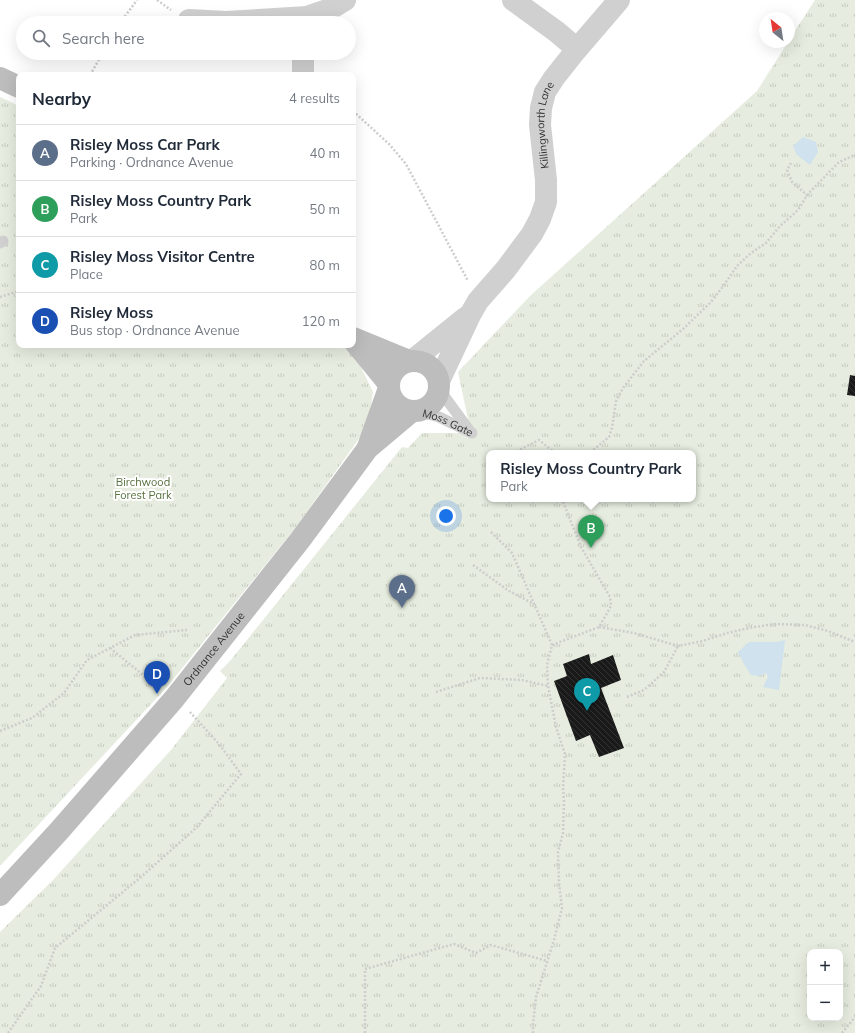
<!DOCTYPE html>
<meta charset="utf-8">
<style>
:root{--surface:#fff;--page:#f6f6f7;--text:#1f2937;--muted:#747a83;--line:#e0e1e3;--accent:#d93025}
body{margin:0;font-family:Mulish,sans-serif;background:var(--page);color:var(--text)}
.controls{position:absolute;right:12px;bottom:12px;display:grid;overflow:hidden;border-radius:8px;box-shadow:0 4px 16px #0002}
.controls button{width:36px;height:36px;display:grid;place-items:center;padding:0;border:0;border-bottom:1px solid var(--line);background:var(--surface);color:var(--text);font:20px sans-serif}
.compass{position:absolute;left:759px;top:12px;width:36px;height:36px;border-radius:50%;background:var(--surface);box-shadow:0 4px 16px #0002;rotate:330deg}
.you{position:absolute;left:446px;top:516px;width:14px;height:14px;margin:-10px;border:3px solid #fff;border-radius:50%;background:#1a73e8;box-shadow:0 0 0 6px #1a73e833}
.badge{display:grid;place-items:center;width:26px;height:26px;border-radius:50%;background:var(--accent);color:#fff;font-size:13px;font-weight:700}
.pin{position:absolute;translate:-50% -33px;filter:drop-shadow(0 1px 2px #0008)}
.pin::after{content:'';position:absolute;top:21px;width:14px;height:12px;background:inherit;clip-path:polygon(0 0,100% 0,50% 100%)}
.popup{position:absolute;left:486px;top:450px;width:210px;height:52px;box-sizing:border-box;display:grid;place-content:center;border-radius:8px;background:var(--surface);filter:drop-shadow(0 1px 3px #0005);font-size:13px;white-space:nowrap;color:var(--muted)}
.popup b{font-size:15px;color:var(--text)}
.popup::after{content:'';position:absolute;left:50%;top:100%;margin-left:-8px;border:8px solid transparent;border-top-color:var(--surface)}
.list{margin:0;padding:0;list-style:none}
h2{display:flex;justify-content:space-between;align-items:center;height:52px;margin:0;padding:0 16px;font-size:17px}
h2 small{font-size:13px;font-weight:400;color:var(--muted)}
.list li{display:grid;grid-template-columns:26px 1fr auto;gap:12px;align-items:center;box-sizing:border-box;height:56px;padding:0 16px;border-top:1px solid var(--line)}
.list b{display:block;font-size:15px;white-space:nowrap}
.list p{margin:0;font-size:13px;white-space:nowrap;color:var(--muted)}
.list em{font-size:13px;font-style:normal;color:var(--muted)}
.icon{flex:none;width:22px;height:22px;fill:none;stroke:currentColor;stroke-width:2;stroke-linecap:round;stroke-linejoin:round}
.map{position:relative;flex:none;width:855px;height:1033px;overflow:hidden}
.search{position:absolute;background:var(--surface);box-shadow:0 4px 16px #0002;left:16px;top:16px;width:340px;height:44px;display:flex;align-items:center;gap:10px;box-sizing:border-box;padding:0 14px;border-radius:22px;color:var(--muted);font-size:15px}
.panel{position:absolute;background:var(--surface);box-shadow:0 4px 16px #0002;left:16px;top:72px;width:340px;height:276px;border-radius:8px}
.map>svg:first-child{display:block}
</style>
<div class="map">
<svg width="855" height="1033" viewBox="0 0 855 1033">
<defs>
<pattern id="grass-tufts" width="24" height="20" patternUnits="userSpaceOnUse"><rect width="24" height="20" fill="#e6ecdf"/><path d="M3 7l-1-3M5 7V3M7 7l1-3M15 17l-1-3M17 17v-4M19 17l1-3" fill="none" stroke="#c6cbc0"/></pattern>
<pattern id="building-back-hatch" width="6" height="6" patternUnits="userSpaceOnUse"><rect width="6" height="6" fill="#1a1a1a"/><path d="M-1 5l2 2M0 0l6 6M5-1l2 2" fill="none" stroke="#333"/></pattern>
</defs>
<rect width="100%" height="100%" fill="#fff"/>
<!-- grass -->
<path fill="url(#grass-tufts)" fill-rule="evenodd" d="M815,0H855V1033H0V932L53,880L171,750L227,678L220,671L230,661L402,447L408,448L422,433H471L458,372L530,296L757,91L788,42H789V40ZM489,453H693V499H489ZM810,952H840V1018H810Z
M0,97L19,106V345H343L355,355L373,392L368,426L296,527L167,687L0,866Z"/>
<!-- water -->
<path fill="#cfe2ee" d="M803,137L816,142L818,152L810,165L797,155L793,146Z
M785,640L779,690L763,687L768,677L766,673L759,676L751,675L745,666L738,652L749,642H776Z"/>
<!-- building -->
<path fill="url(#building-back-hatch)" d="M850,375L855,376V396L847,395Z
M589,654L591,664L613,655L621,680L601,688L624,748L599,757L590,735L576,741L554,681L567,676L563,664Z"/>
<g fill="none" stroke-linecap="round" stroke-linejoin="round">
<!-- path -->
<path stroke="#cdcdcd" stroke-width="2.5" stroke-dasharray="2 2" stroke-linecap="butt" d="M157,0L171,10
M120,23L137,0
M90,75L103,53
M353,111L389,144L406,164L468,281
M791,163L787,170L792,182L807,195
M0,297L19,291
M513,453L539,440L555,453
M591,453L593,450L609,437L612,428L616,401L623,388L644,361L683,329L711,302L724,285L737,266L751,253L766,243L780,226L795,213L800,207L807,195L839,162L855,155
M491,532L512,553L552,645L547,665L548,686L556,727L565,754L563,788L564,802L563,833L558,852L559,883L562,908L554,940L536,997L533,1024V1033
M473,565L509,591L534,604
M599,627L634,633L678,646L703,641L727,633L754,627L776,624L805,625L828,631L855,642
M552,645L599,627L606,615L611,606L610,597L581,547L562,499
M110,648L148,679
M436,692L480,678L522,680L548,686
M627,697L644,690L664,672L678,646
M0,731L32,718L64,693L87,660L135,635L187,630
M8,1033L41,986L55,948L141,877L197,827L241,774L219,744L190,712
M365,1033V969L454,944L476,953L491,945L547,961
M842,1033L855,1017"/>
<!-- lane -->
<g stroke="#d0d0d0" stroke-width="11">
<path d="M0,243L3,241"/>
<path d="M439,389L469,430"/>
<path id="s1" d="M417,411L439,417L472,433"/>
</g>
<!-- street -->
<g stroke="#d0d0d0" stroke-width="22">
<path d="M189,20L226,22L307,17L330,9L345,0"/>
<path d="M577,49L619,0"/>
<path d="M303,75V53"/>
<path d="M413,360L465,318"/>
<path id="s2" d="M439,381L470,315L478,301L506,269L532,234L540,219L546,202V180L540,125L541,108L545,92L554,78L577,49L557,32L513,0"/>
</g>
<!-- secondary -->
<g stroke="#bdbdbd" stroke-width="22">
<path d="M0,78L19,87"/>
<path d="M353,338L409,361"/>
<path d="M353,340L389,384"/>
<circle cx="414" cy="386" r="25"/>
<path d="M368,447L389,388"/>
<path id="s3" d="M0,895L59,831L174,699L300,540L368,448L412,411"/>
</g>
</g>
<g text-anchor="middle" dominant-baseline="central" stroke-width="4" stroke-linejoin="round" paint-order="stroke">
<!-- street labels -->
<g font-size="11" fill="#333" stroke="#fff">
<text stroke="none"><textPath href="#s2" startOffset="288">Killingworth Lane</textPath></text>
<text stroke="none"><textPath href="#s1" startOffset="33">Moss Gate</textPath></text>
<text stroke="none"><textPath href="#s3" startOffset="326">Ordnance Avenue</textPath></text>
</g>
<!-- park labels -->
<g font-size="11" fill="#56703f" stroke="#fff">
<text x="143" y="482">Birchwood<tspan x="143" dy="13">Forest Park</tspan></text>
</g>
</g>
</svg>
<div class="controls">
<button>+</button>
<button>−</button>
</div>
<svg class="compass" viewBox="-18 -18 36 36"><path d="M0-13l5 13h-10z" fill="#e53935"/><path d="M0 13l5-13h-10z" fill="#747a83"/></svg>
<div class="you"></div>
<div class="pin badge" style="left:402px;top:608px;background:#5c6f8a">A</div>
<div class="pin badge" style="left:591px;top:548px;background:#2e9e5b">B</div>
<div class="popup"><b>Risley Moss Country Park</b>Park</div>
<div class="pin badge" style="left:587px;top:711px;background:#0f9aa8">C</div>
<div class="pin badge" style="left:157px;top:694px;background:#1a4fb4">D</div>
<div class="search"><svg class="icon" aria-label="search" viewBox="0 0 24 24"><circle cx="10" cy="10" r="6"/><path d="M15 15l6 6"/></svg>Search here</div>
<section class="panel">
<h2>Nearby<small>4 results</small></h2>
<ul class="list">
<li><span class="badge" style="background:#5c6f8a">A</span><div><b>Risley Moss Car Park</b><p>Parking · Ordnance Avenue</p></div><em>40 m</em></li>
<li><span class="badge" style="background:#2e9e5b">B</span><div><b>Risley Moss Country Park</b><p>Park</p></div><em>50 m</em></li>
<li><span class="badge" style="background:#0f9aa8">C</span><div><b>Risley Moss Visitor Centre</b><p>Place</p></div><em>80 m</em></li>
<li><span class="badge" style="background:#1a4fb4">D</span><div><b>Risley Moss</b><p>Bus stop · Ordnance Avenue</p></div><em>120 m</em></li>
</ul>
</section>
</div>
